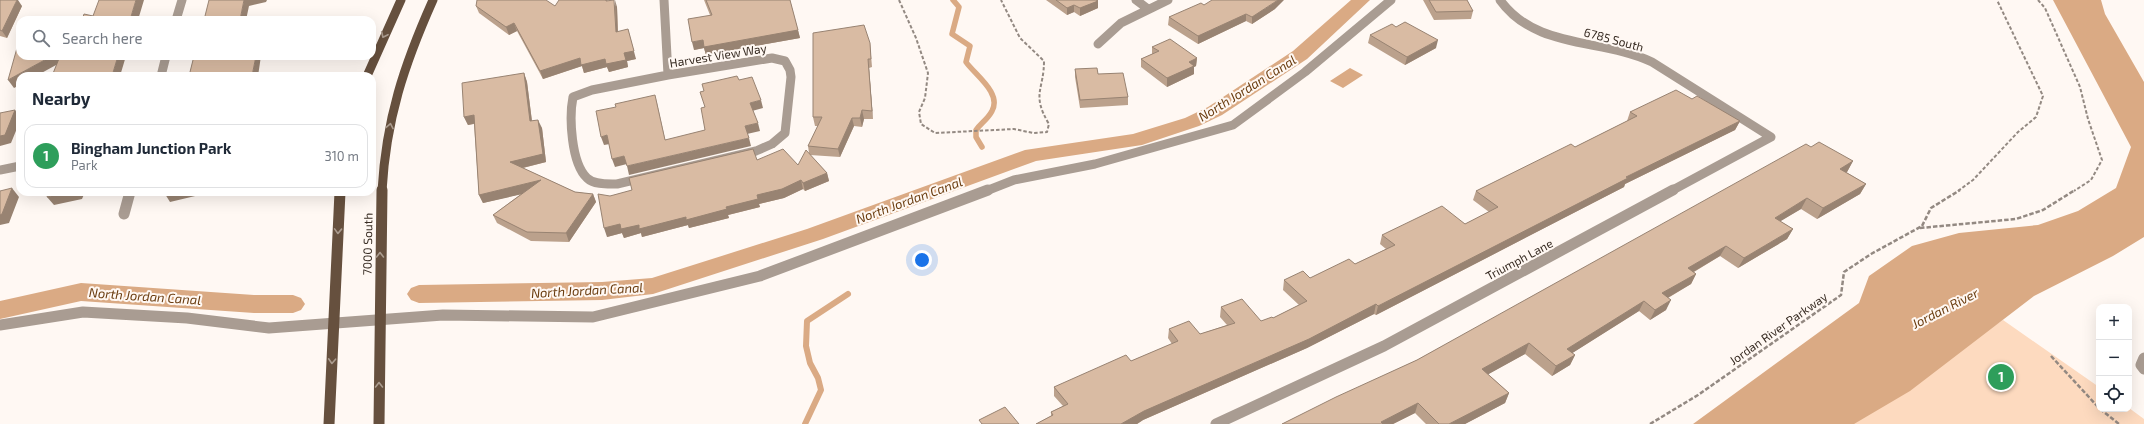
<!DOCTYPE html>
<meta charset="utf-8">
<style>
:root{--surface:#fff;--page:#f6f6f7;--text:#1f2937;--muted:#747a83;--line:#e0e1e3;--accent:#111827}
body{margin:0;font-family:"Exo 2",sans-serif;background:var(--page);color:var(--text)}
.controls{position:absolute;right:12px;bottom:12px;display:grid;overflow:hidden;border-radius:8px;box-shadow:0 4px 16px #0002}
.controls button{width:36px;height:36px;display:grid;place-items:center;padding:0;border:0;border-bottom:1px solid var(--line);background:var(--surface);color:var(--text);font:20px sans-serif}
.you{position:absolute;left:922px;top:260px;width:14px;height:14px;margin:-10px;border:3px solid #fff;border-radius:50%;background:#1a73e8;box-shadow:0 0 0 6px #1a73e833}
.badge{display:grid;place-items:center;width:26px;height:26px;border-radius:50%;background:var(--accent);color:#fff;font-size:13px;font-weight:700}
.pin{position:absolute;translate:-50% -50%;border:2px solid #fff;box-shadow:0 1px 4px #0006}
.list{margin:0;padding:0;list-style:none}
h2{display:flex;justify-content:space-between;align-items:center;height:52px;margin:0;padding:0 16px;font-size:17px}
h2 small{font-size:13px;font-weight:400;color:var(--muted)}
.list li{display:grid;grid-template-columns:26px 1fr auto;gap:12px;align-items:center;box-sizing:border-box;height:64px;margin:0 8px 8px;padding:0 8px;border:1px solid var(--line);border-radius:12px}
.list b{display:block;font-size:15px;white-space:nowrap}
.list p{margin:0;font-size:13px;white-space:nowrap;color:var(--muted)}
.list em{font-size:13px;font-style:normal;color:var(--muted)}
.icon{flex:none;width:22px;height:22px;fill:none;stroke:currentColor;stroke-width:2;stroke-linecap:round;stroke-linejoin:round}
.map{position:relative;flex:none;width:2144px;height:424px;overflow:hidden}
.search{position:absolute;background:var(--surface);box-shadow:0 4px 16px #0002;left:16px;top:16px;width:360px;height:44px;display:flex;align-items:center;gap:10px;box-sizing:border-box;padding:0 14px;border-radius:12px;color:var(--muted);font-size:15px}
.panel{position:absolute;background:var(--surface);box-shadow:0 4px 16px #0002;left:16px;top:72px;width:360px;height:124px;border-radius:12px}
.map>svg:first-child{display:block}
</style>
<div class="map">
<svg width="2144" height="424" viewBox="0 0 2144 424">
<rect width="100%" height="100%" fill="#fff8f3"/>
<!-- green -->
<path fill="#fddabf" d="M2003,320L2099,387V409L2129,408L2144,419V424H1846Z"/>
<!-- water -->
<path fill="#daaa84" d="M2053,0H2101L2105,14L2144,82V237L2113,256L2034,296L1910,391L1854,424H1693L1859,303L1869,276L1912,246L1959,233L2038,225L2078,211L2116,188L2131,147Z
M1350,68L1363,75L1343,88L1330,81Z"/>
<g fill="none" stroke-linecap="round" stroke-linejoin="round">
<!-- stream-far1 -->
<path stroke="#daaa84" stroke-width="5.5" d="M953,0L959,7L952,34L970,46L966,62C975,75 1002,93 992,111C988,119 981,123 976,130V137L982,147"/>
<!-- stream -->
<path stroke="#daaa84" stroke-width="6" d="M805,424L821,390L818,378L810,363L806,346L807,321L848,294"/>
<!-- canal -->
<path fill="#daaa84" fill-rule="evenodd" d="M1351,0H1370L1307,59L1222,115L1199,126L1142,145L1036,161L823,239L653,294L602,300L419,303L411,300L407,294L411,288L419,285L602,282L652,278L807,229L1025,150L1133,134L1185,118L1208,107L1293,51Z
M81,283L254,295H293L301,298L305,304L301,310L293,313H254L81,301L0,319V301Z"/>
<!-- path-far1 -->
<path stroke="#938982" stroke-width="2" stroke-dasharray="3.5 2" stroke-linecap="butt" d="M899,0L916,38L928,73L925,98L919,112L921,124L935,133L1014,129L1033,133L1047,132L1049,124C1031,94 1044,90 1044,61L1020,38L1001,0
M2038,0L2045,8L2080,87L2088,119L2102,160L2091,180L2074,191
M1958,191L1973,180L2018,132L2036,117L2043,96L1997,0"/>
<!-- path -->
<path stroke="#938982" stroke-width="2.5" stroke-dasharray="4.5 2" stroke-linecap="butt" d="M1920,228L2016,219L2043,210L2075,190
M2051,356L2099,408
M2100,409L2119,424
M1650,424L1698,395L1841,295L1844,272L1871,254L1922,226L1931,208L1960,190"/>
<!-- minor-far1 -->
<path stroke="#a99c92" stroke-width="9" d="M664,0L668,75
M1136,0L1148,9
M1500,0C1536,50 1602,38 1652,62L1771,137L1671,191
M176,20L182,0
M1098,44L1121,23L1168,0
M772,58L785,61L790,70L791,77L785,133L772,144L756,151L617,184C608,184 594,185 587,178C571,163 569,117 573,97L592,90L668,75Z
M161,76L166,56
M0,170L20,166
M986,191L1014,180L1095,164L1233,125L1305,72L1391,0"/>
<!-- minor -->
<path stroke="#a99c92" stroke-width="11" d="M124,214L130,192
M0,325L83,312L187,318L269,328L443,315L593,317L760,276L988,190
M2144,358L2141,365L2144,369
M1216,424L1384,346L1673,190"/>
<!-- major-far1 -->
<path stroke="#66503e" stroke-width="9" d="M367,76L401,0
M382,191C386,119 404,65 433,0"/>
<!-- major -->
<path stroke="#66503e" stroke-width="11" d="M329,424L340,192
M379,424L382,190"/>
</g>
<!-- wall -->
<path fill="#bba18c" d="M0,0L22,6L7,38L0,36Z
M587,0H607L617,7L618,31L636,59L627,61L628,67L609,72L607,67L584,73L582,66L543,79L517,31L509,35L479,13L476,6H555Z
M704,0H790L800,38L706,55L704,48L694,50L710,15Z
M1046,0H1098V8L1080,16L1074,12L1067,15Z
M1423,0H1467L1473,11L1471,19L1434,20Z
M1275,9L1252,24L1246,21L1198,44L1168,25L1169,17Z
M1370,35L1436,48L1405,65L1368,43Z
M870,43L872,67L869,68L873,119H864L862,127L854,126L840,157L810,155L827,173L829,181L805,191L803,189L784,198L759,204L760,207L728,215L729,218L689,228L688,225L642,237L641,233L624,238L622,233L607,237L610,196L757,160L798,165L809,153L808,146L818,126H815L813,117Z
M1152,47L1197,58L1196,66L1194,67V74L1167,87L1141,67V59L1152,54Z
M1075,69L1128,97V105L1080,108L1075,77Z
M524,73L527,82L532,121L542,128L546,162L523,168L575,192L593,194L596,202L569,242L531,241L497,223L493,215L521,194L483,203L479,195L474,124L468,125L464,117Z
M1692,99L1740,121L1735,130L1625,184L1624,187L1376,315L1374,314L1307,348L1143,420L1137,424H1036L1051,416V412L1063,406L1054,396V387L1131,361L1172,344L1168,338L1169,329L1200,334L1227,325L1220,317L1221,307L1261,321L1273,318L1299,305L1283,290L1284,280L1310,278L1355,264L1386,249L1380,244L1382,235L1465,224L1489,212L1473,200L1476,191L1575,147L1627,121L1630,112Z
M1811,147L1853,161L1847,172H1846L1866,184L1860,194L1817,219L1801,209L1780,221L1793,229L1787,239L1738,268L1720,256L1694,272L1696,274L1691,284L1668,298L1666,310L1650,320L1639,311L1572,353L1575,355L1570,365L1552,376L1525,354L1488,374L1509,393L1505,403L1465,424H1426L1415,413L1393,424H1282L1417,360Z"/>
<!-- shaded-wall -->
<path fill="#988372" d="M17,0H18L22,6L7,38L2,31Z
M136,0H144L138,20H130Z
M244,0H267L266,2L249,6L246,20H240Z
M615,0L617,7L618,40L616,32Z
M1093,0H1098V8L1080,16V8Z
M1278,0H1284L1275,9L1252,24V17Z
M1074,5V12L1067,15V8Z
M1246,14V21L1198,44V36Z
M514,23L517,31L509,35L506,27Z
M628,29L636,59L627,61L628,67L609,72L607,67L584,73L582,66L543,79L540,71L580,58L624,53Z
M798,30L800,38L706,55L704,48L694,50L692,42L703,40Z
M1438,40L1436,48L1405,65L1407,57Z
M52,56H66L67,59L36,76H20V85L14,88L8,80Z
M118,56H126L120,76H112Z
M256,56H261L258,76H252Z
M1197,58L1196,66L1194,67V74L1167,87V78L1189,62Z
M868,59L869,68L873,119L872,111Z
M524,73L527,82L533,130L530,121Z
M655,95L657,103L667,148L665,140Z
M761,100L763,108L752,111L750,103Z
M15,110L20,117V121L11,143L0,146V136Z
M862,110L864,119L862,127L860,118Z
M474,115L477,123L468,125L464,117Z
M852,118L854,126L840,157L838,149Z
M538,120L542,128L546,162L514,170L510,162Z
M1740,121L1735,130L1625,184L1624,187L1376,315L1378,306L1626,177Z
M758,123L760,131L747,134L745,126Z
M607,135L610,144L604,145L601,137Z
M749,138L751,146L629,175L627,166Z
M624,156L627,164L615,167L612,159Z
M1853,161L1847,172L1834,179L1840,169Z
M827,173L829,181L805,191L803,183Z
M541,180L545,189L483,203L479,195Z
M801,180L803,189L784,198L759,204L760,207L728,215L729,218L689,228L688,225L642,237L641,233L624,238L622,233L607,237L604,228L620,224L639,225L726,207L757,195Z
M1866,184L1860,194L1817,219L1823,208Z
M12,188L19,197L9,223L0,225V215Z
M69,192H85L82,199L54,205L47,197Z
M173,192H212L170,202L165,194Z
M593,194L596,202L569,242L566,233Z
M1807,198L1801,209L1769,228L1775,218Z
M1793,229L1787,239L1738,268L1744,258Z
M1726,246L1720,256L1683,278L1688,268Z
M1696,274L1691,284L1657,304L1662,293Z
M1671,300L1666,310L1650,320L1655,310Z
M1644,301L1639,311L1563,359L1567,349Z
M1376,304L1374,314L1307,348L1143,420L1137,424H1121L1144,411Z
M1529,343L1525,354L1478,380L1482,369Z
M1575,355L1570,365L1552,376L1556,366Z
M1509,393L1505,403L1465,424H1449Z
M1418,403L1415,413L1393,424H1380L1381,422Z"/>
<!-- building -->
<path fill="#d9bba3" stroke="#988372" d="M0,0H17L2,31L0,30Z
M99,0H136L130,20H82L84,14L93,16Z
M209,0H244L240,20H204Z
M477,0H546L555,6L559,0H606V1L614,0L616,32L628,29L634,51L624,53L626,60L606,64L605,59L581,65L580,58L540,71L514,23L506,27L476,6Z
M706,0H790L798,30L704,47L703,40L692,42L688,19L712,15Z
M1056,0H1096L1098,1L1080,8L1074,5L1067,8Z
M1212,0H1278L1252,17L1246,14L1198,36L1169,17L1201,3L1204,5Z
M1429,0H1467L1473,11L1436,12Z
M1405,22L1438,40L1407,57L1370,35L1392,24L1396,27Z
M864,25L870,43L871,59H868L872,111L862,110L860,118H852L838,149L808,146L822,117H813V33Z
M1170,39L1197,58L1189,62L1194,66L1167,78L1141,59L1159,51L1152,47Z
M20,47V56H52L8,80L17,48Z
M60,56H118L112,76H52Z
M194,56H256L252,76H189Z
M1097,68L1098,74L1123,73L1128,97L1080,100L1075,69Z
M524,73L530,121L538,120L543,154L510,162L575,192L593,194L566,233L527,232L493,215L541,180L479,195L474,115L464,117L462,83Z
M737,76L739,80L752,77L761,100L750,103L758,123L745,126L749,138L627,166L624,156L612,159L607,135L601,137L596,111L616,107L615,104L655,95L665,140L705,130L701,108L705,107L700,92L704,91L702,84Z
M1676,90L1692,99L1697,96L1740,121L1626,177L1628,178L1378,306L1376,304L1309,339L1144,411L1121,424H1036L1053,415L1051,412L1068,404L1054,387L1126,355L1131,361L1178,341L1169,329L1189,321L1200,334L1235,323L1221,307L1242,299L1261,321L1272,317L1273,318L1307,301L1284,280L1303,271L1310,278L1349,259L1355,264L1395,245L1382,235L1442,206L1465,224L1498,207L1476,191L1571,144L1575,147L1637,116L1630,112Z
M15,110L5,135L0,136V113Z
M1819,142L1853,161L1840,169L1866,184L1823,208L1807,198L1775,218L1793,229L1744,258L1726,246L1688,268L1696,274L1662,293L1671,300L1655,310L1644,301L1567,349L1575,355L1556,366L1529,343L1482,369L1509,393L1449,424H1439L1418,403L1381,422L1383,424H1282L1336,397L1417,360L1806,144L1811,147Z
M753,149L757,160L783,149L798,165L806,150L827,173L803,183L801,180L782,189L757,195L758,199L726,207L727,209L686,220V217L639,229V225L621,229L620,224L604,228L598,194L610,196L632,190L629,178Z
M12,188L2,214L0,215V191Z
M49,192H69L47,197Z
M165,192H173L165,194Z
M1005,407L1019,424H982L979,420Z"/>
<!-- one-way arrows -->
<defs><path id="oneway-chevron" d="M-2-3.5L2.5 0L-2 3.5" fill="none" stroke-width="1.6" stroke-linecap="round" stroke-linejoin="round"/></defs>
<g stroke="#ab9c8f">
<use href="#oneway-chevron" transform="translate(384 35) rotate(115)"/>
<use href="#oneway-chevron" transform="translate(390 126) rotate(-79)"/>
<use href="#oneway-chevron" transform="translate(338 231) rotate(92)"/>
<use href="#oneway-chevron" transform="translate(380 255) rotate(-90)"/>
<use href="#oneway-chevron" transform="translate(332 361) rotate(93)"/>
<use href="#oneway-chevron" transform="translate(379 385) rotate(-90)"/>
</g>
<g text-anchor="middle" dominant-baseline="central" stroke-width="4" stroke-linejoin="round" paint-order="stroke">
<!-- street labels -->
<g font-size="12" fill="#382c23" stroke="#fff8f3">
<text transform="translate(1614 39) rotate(15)">6785 South</text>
<text transform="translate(718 55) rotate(-9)">Harvest View Way</text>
<text transform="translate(367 244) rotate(-89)">7000 South</text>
<text transform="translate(1519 259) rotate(-28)">Triumph Lane</text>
<text transform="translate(1778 328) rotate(-35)">Jordan River Parkway</text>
</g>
<!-- water labels -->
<g font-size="13" font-style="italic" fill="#6a3c0f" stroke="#fff8f3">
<text transform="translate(1247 88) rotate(-32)">North Jordan Canal</text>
<text transform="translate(909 200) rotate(-20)">North Jordan Canal</text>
<text transform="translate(587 290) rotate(-3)">North Jordan Canal</text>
<text transform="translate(145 296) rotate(4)">North Jordan Canal</text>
<text transform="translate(1945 308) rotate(-27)">Jordan River</text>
</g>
</g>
</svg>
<div class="controls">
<button>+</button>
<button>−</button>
<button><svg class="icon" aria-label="locate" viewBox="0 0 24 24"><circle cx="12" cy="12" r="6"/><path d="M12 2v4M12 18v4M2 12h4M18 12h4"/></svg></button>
</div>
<div class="you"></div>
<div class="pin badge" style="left:2001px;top:377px;background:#2e9e5b">1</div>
<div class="search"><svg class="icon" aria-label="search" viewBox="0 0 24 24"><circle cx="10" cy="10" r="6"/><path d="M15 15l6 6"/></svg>Search here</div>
<section class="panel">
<h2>Nearby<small></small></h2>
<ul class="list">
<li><span class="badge" style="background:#2e9e5b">1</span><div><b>Bingham Junction Park</b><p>Park</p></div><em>310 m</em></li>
</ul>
</section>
</div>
